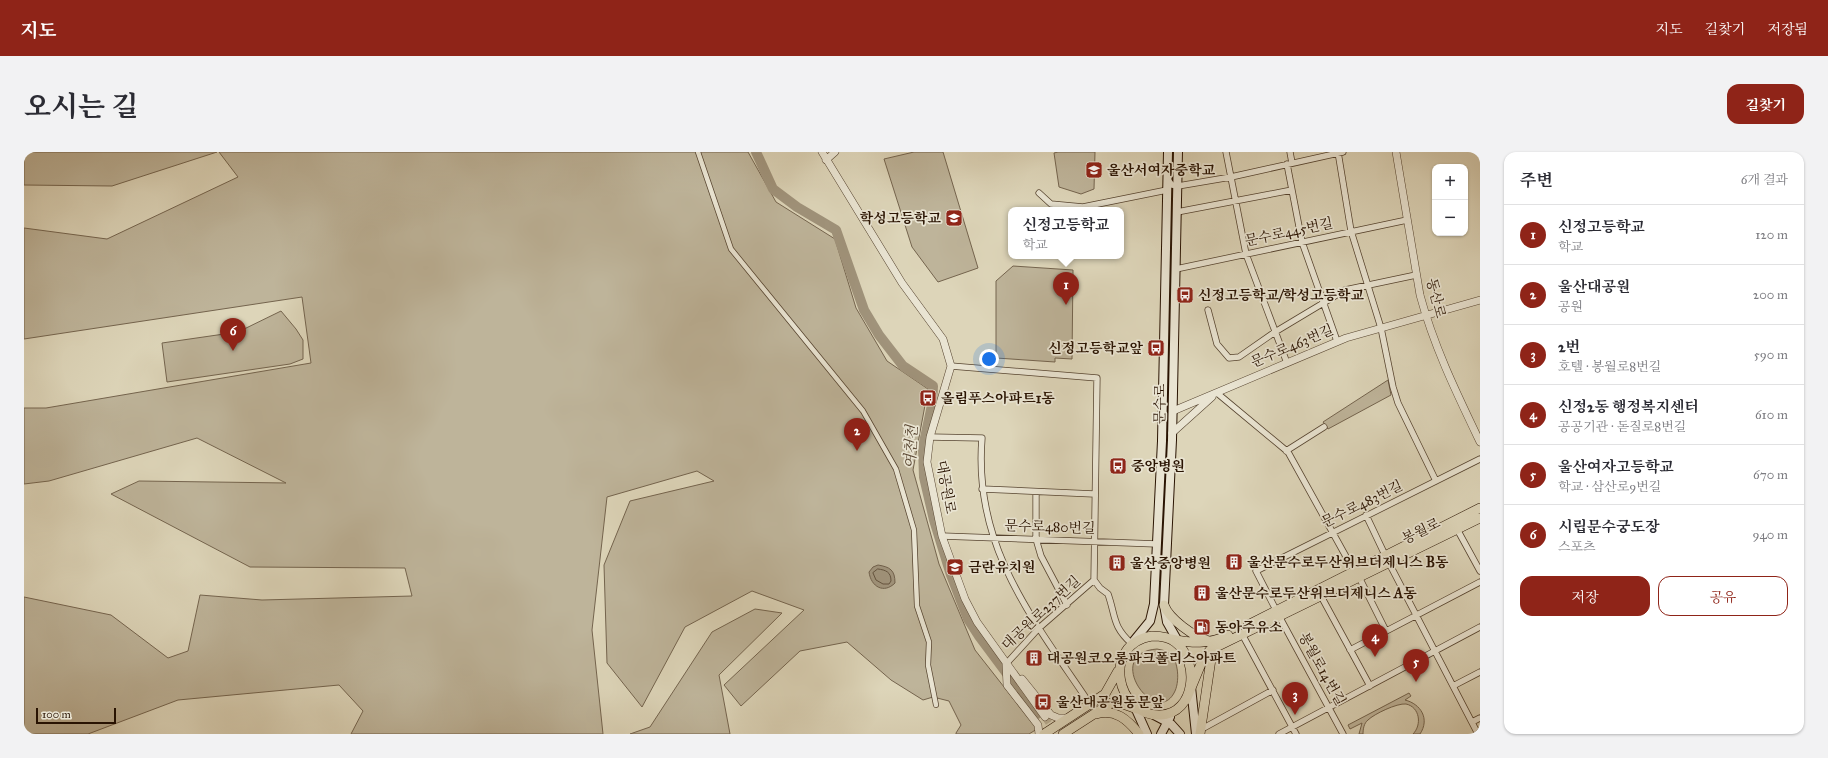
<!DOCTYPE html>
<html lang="ko">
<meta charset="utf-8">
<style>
:root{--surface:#fff;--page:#f2f2f3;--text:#2b2b33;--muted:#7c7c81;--line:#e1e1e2;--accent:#8f2418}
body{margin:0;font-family:"IM FELL Great Primer","Noto Serif KR",serif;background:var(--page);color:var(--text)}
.controls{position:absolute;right:12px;top:12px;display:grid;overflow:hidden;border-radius:8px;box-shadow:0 1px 3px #0004}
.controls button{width:36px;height:36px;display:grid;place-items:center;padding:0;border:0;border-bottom:1px solid var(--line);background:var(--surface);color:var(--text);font:20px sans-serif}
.scale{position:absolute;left:12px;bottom:10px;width:80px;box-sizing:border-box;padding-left:4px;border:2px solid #291302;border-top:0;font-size:11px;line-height:14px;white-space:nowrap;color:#291302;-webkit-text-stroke:3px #e9e4d2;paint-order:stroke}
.you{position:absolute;left:965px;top:207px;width:14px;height:14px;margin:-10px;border:3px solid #fff;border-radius:50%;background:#1a73e8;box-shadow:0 0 0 6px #1a73e833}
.badge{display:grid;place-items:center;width:26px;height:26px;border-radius:50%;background:var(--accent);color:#fff;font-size:13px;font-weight:700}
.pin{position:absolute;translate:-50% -33px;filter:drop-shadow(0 1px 2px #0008)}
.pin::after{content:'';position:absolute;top:21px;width:14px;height:12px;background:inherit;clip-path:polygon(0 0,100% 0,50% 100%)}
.popup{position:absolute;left:984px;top:55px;width:116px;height:52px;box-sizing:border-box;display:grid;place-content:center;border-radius:8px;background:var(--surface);filter:drop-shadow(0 1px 3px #0005);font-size:13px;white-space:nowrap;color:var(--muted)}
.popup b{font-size:15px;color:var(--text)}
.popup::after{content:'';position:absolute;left:50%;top:100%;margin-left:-8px;border:8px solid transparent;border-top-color:var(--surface)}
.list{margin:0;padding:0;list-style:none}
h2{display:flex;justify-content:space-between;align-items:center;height:52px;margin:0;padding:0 16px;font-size:17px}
h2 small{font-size:13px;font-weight:400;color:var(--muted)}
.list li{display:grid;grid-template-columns:26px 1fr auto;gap:12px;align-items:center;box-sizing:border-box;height:60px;padding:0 16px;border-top:1px solid var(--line)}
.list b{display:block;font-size:15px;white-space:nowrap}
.list p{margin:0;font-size:13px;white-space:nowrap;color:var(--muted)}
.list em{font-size:13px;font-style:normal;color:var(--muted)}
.actions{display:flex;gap:8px;padding:12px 16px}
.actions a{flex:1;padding:9px 0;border:1px solid var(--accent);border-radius:12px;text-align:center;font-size:14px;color:var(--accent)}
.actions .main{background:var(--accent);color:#fff}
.map{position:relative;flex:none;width:1456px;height:582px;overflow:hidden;border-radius:12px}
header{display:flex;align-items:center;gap:24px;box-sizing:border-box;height:56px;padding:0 20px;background:var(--accent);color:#fff}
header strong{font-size:19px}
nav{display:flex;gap:22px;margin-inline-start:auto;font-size:14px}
.intro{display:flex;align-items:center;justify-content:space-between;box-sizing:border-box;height:96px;padding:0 24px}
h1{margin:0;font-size:28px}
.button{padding:10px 18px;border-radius:12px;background:var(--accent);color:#fff;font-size:14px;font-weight:700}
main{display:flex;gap:24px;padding:0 24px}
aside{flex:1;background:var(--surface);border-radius:12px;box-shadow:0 1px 3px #0004}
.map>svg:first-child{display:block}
</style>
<header>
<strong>지도</strong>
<nav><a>지도</a><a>길찾기</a><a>저장됨</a></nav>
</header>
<div class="intro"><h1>오시는 길</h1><a class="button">길찾기</a></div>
<main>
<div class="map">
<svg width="1456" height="582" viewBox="0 0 1456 582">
<rect width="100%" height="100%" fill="#ddd5b9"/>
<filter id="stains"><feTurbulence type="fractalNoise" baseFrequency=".005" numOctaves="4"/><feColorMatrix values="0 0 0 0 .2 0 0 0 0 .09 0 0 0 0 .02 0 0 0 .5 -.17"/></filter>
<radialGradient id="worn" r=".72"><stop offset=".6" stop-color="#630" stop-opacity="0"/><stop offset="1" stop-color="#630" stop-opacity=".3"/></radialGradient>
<!-- green -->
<path fill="#beb49a" stroke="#74644e" d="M0,0H193L88,34L0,33Z
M195,0H724L752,50L811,87L832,156L863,209L904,237L889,318L915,412L951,498L1013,577L1005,582H932V581L937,573L925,549L909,545L899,548L867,528L823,490L776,499L717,554L700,533L780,458L728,439L661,475L618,555L583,511L580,413L606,349L690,329L673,319L583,345L568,478L579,582H327L339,559L315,533L154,548L64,582H0V445L87,463L144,506L164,499L176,443L238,448L388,444L381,416L226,415L87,342L115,329L262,331L173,286L25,329L0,332V256H22L287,211L278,145L0,187V76L83,87L214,25Z
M890,0H919L954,116L914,130L888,95L860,7Z
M1034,0H1071L1070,37L1057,42L1035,35L1030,1Z
M989,114L1049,118L1048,207L1031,206V210L972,206V129Z
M257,159L272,177L279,188V207L266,212L143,230L138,191L214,180Z
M1364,228L1367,243L1304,277L1299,270Z
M731,457L758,461L695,523L706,582H606L626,575L688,480Z
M1133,497C1137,498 1141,498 1145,501C1155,508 1156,531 1150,541C1131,576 1078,501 1133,497Z
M1385,541L1387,544L1381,548C1397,552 1406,567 1396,582H1389C1398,573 1396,555 1382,552C1373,551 1350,562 1344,568C1340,571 1339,577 1339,582H1335L1338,571L1326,577L1324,573Z"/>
<!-- water -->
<path fill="#a0937b" stroke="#70604b" d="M854,413C866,415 871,418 871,431C860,442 847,435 845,420L849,415Z"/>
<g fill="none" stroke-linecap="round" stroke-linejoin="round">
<!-- shore -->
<path stroke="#64533e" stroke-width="1" d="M854,417C862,418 867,420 867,429L865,432H859L852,428L849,421Z"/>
<!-- river -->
<path stroke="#a0937b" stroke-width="10" d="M732,0L749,37L773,55L812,78L840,158L855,183L879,214L909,234L908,253L899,295L900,325L910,368L927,423L944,467L955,484L1013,562"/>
<!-- tertiary-tunnel -->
<path stroke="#b9ae94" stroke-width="7" stroke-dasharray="7 3.5" stroke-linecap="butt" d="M1021,565L1032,582"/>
<!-- pedestrian casing -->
<g stroke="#564430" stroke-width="6">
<path id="pedestrian" d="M674,0L707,97L839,259L872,317L890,378L893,454L905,490L904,513L912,553"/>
</g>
<!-- minor casing -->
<g stroke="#564430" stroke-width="7">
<path id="minor" d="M1202,0L1222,102L1263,211
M1266,0L1268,11
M1314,0L1327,79L1357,176L1369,235L1374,251L1412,329
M1263,12L1278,90L1313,189
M1144,28L1148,33L1154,34L1207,25L1319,0
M1015,41L1027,52L1059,55L1143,38
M1153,60L1268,38
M1152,117L1383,68
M1184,158L1193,192L1205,206L1215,205L1251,180L1321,138L1392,123
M927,214L1073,226L1070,428L1076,436L1084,442C1092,465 1088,474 1108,492
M1193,241L1264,300L1330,419
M906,285L958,286C949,395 1009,467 1066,552
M1262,299L1300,275
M958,337L1070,342
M1012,340V387L1017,404L1043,453
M1342,363L1361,403
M1433,377L1456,419
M918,384L1133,392
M1365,411L1454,582
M1335,425L1362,479
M1297,444L1346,534
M1252,458L1232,419L1456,307
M1255,464L1319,582
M1218,482L1272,582
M1326,498L1456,430
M982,512L1015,476L1070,428
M1429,534L1456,520
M1448,570L1456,566
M1176,578L1249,538
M1255,582L1456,475"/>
</g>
<!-- tertiary casing -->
<g stroke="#564430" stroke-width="8">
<path id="tertiary" d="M798,0L878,131L919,187L927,214L906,285L903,310L918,384L941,447L953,470L1021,565
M1372,0L1396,143C1410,195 1433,242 1456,290
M802,8L811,0
M1149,259L1322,186L1456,148
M1148,281L1188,245
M982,512L983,533L1014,573L1015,582
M998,527L1027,563L1034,566H1044"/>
</g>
<!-- secondary casing -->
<g stroke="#291302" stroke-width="10">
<path id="secondary" d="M1154,0L1148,288L1140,453L1143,470L1155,491
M1108,491L1126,469L1130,452L1138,289L1144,0
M1167,535L1172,582
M1110,553L1123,582
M1130,563L1147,572L1156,582
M1137,582L1146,565"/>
</g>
<!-- primary casing -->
<g stroke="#291302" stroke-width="10">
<path id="primary" d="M1140,453C1145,467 1170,485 1185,489
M1224,473L1456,356
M1128,484C1136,484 1145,485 1151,490C1176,508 1172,562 1136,563C1092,564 1077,492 1128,484Z
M1147,487C1167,491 1185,493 1204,483
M1162,548L1179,507L1186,498L1456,366
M1072,562C1091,556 1104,568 1115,582
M1020,582L1081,542L1094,519
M1039,582L1087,551L1099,552L1113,557
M1176,582L1187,507L1190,497"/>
</g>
<!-- pedestrian -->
<use href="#pedestrian" stroke="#e9e4d2" stroke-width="4.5"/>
<!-- minor -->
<use href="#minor" stroke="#e9e4d2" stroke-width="5.5"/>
<!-- tertiary -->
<use href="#tertiary" stroke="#e9e4d2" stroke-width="7"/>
<!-- secondary -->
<use href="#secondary" stroke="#e9e4d2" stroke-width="8"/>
<!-- primary -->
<use href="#primary" stroke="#ddd5b9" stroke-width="9"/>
</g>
<!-- icons -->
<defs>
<g id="school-square" transform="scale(0.9)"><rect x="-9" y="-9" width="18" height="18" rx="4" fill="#8f2418" stroke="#e9e4d2"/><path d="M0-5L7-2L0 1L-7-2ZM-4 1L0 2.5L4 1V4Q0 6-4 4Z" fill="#fff"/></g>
<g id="bus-square" transform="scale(0.9)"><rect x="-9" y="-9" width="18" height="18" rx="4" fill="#8f2418" stroke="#e9e4d2"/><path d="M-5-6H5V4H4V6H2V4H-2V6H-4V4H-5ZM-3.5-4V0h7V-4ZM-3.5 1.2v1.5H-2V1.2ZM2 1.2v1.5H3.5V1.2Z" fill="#fff"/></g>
<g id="building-square" transform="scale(0.9)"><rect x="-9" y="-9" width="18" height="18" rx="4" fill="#8f2418" stroke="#e9e4d2"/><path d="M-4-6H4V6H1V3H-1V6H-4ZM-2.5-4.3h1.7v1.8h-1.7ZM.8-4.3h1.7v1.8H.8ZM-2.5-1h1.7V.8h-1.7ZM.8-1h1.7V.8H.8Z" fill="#fff"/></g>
<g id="fuel-square" transform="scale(0.9)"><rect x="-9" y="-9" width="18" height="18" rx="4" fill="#8f2418" stroke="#e9e4d2"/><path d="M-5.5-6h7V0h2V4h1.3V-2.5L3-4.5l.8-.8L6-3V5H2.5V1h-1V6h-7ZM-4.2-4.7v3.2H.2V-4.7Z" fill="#fff"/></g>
</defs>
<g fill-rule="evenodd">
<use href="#school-square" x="1070" y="18"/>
<use href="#school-square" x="930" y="66"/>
<use href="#bus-square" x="1161" y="143"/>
<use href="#bus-square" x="1132" y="196"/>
<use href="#bus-square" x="904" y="246"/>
<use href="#bus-square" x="1094" y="314"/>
<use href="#building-square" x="1210" y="410"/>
<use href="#building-square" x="1093" y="411"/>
<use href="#school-square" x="931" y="415"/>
<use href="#building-square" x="1178" y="441"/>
<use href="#fuel-square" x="1178" y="475"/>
<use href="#building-square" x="1010" y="506"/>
<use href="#bus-square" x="1019" y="550"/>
</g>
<g text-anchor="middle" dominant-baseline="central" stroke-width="3.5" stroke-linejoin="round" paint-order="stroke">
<!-- poi labels -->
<g font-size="14" font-weight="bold" fill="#291302" stroke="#e9e4d2" text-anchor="start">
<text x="1083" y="18">울산서여자중학교</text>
<text x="917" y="66" text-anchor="end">학성고등학교</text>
<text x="1174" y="143">신정고등학교/학성고등학교</text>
<text x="1119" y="196" text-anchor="end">신정고등학교앞</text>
<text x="917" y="246">올림푸스아파트1동</text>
<text x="1107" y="314">중앙병원</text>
<text x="1223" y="410">울산문수로두산위브더제니스 B동</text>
<text x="1106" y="411">울산중앙병원</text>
<text x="944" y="415">금란유치원</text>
<text x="1191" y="441">울산문수로두산위브더제니스 A동</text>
<text x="1191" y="475">동아주유소</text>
<text x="1023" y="506">대공원코오롱파크폴리스아파트</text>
<text x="1032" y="550">울산대공원동문앞</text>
</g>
<!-- street labels -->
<g font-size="14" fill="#291302" stroke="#e9e4d2">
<text transform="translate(1265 80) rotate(-12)">문수로445번길</text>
<text transform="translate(1412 146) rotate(76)">동산로</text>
<text transform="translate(1268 194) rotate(-23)">문수로463번길</text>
<text transform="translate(1136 252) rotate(-89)">문수로</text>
<text transform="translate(922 335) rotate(80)">대공원로</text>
<text transform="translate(1338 352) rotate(-26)">문수로483번길</text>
<text transform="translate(1026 375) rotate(2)">문수로480번길</text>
<text transform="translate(1397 379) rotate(-26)">봉월로</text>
<text transform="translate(1017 461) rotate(-43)">대공원로237번길</text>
<text transform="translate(1298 517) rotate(61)">봉월로14번길</text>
</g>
<!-- water labels -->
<g font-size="15" font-style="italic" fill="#594632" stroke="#e9e4d2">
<text transform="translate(887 295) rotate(-87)">여천천</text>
</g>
</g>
<rect width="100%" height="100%" filter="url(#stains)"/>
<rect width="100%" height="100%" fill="url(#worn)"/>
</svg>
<div class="controls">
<button>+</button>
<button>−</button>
</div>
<div class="scale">100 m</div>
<div class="you"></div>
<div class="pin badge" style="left:1042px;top:153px">1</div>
<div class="popup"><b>신정고등학교</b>학교</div>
<div class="pin badge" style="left:833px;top:299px">2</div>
<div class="pin badge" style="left:1271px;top:563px">3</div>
<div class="pin badge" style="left:1351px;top:505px">4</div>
<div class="pin badge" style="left:1392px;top:530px">5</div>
<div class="pin badge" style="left:209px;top:199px">6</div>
</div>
<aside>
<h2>주변<small>6개 결과</small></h2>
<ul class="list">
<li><span class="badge">1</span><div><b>신정고등학교</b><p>학교</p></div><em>120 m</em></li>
<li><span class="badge">2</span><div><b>울산대공원</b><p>공원</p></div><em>200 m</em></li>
<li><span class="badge">3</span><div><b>2번</b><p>호텔 · 봉월로8번길</p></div><em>590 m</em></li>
<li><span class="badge">4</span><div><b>신정2동 행정복지센터</b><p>공공기관 · 돋질로8번길</p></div><em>610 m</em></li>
<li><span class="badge">5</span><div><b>울산여자고등학교</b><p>학교 · 삼산로9번길</p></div><em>670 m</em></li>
<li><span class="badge">6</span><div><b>시립문수궁도장</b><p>스포츠</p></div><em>940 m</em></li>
</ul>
<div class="actions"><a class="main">저장</a><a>공유</a></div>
</aside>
</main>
